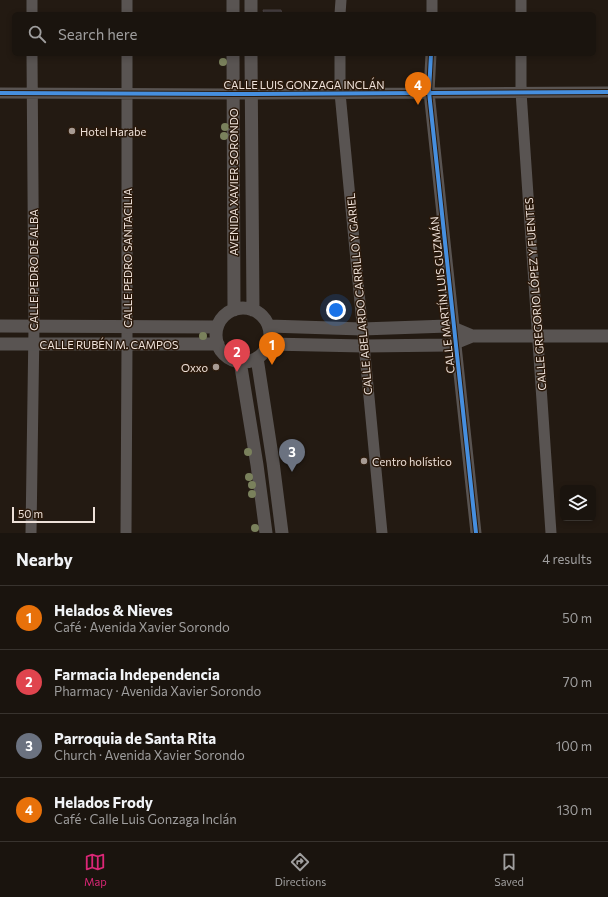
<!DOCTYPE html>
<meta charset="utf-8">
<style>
:root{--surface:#1a140e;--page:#231d17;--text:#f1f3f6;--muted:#9f9e9e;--line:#38332e;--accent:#db2777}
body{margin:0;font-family:Commissioner,sans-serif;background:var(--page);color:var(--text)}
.controls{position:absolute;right:12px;bottom:12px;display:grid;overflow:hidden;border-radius:6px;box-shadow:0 2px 6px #0003}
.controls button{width:36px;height:36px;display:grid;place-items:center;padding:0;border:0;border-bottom:1px solid var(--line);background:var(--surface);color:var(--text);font:20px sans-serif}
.scale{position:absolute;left:12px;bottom:10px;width:83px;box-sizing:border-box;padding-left:4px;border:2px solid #eee1d9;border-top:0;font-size:11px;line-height:14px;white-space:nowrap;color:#eee1d9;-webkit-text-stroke:3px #2a190b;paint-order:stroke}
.you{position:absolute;left:336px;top:310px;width:14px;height:14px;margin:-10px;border:3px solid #fff;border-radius:50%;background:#1a73e8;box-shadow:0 0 0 6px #1a73e833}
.badge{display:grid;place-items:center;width:26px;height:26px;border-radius:50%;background:var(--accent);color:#fff;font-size:13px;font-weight:700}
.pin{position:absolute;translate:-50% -33px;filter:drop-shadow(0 1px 2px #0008)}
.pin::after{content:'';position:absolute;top:21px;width:14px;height:12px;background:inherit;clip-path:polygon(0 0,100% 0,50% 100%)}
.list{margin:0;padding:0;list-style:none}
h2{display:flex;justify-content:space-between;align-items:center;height:52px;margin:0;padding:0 16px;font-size:17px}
h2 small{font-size:13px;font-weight:400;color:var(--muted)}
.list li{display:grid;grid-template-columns:26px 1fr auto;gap:12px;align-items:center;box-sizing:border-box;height:64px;padding:0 16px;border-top:1px solid var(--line)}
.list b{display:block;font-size:15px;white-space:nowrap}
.list p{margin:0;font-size:13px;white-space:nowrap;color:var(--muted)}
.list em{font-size:13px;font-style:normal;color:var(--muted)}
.icon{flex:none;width:22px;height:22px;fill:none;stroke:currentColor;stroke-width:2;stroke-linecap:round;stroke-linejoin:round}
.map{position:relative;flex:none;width:608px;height:533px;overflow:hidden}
.search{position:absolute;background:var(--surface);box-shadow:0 2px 6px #0003;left:12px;right:12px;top:12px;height:44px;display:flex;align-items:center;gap:10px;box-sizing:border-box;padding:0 14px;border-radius:6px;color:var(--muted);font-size:15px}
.sheet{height:308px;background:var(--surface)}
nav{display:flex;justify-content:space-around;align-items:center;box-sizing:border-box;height:56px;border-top:1px solid var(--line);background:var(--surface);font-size:11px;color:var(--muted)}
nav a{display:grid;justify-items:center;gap:2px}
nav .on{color:var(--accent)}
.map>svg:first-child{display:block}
</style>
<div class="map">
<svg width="608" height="533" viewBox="0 0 608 533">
<rect width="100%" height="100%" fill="#231a12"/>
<!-- building -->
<path fill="#3d3738" stroke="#484142" d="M263,10H281L282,14H264Z"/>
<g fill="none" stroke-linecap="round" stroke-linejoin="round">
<!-- minor -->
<path stroke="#595452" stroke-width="11" d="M32,0V14
M127,0V14
M340,14L341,0
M432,14V0
M521,14V0
M340,54V93L382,533
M431,54L429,92L476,533
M521,54V92L551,533
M0,93L233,94L608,92
M31,533L34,326L32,54
M126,533L127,345V54"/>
<!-- tertiary -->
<path stroke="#595452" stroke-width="13" d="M251,0V14
M233,14V0
M233,54L234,310
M251,54L253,310
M216 335a27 27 0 1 1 54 0a27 27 0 1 1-54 0Z
M0,326L217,327
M269,326L362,329L448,326L472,336H608
M0,344H218
M269,344L364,346L450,345L472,336
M257,358L273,462L282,533
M240,361L257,465L266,533"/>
<!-- cycleway casing -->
<g stroke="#2a190b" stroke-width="6">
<path id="cycleway" d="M431,54L429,92L476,533
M0,93L233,94L608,92"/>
</g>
<!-- cycleway -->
<use href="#cycleway" stroke="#468fdf" stroke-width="4"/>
</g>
<!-- trees -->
<g fill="#7a815c">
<circle cx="223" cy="62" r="4"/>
<circle cx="225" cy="127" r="4"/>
<circle cx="224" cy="136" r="4"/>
<circle cx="203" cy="336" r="4"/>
<circle cx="248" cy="452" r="4"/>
<circle cx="249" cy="477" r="4"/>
<circle cx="252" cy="485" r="4"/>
<circle cx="252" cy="494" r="4"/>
<circle cx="255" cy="528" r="4"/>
</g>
<!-- markers -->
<g fill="#a79b93" stroke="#2a190b" stroke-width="1.5">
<circle cx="72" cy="131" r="4"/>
<circle cx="216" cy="367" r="4"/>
<circle cx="364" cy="461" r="4"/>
</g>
<g text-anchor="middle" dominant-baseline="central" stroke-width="3" stroke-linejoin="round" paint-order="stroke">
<!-- street labels -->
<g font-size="11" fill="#eee1d9" stroke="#2a190b">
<text x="304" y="84">CALLE LUIS GONZAGA INCLÁN</text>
<text transform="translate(233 182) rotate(-90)">AVENIDA XAVIER SORONDO</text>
<text transform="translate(127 258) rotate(-90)">CALLE PEDRO SANTACILIA</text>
<text transform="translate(33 270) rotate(-90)">CALLE PEDRO DE ALBA</text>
<text transform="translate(359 294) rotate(-95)">CALLE ABELARDO CARRILLO Y GARIEL</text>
<text transform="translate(535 294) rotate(-94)">CALLE GREGORIO LÓPEZ Y FUENTES</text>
<text transform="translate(442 295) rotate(-96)">CALLE MARTÍN LUIS GUZMÁN</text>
<text x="109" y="344">CALLE RUBÉN M. CAMPOS</text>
</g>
<!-- poi labels -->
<g font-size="11" fill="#eee1d9" stroke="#2a190b" text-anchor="start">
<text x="80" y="131">Hotel Harabe</text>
<text x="208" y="367" text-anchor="end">Oxxo</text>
<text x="372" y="461">Centro holístico</text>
</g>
</g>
</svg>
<div class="controls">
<button><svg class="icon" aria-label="layers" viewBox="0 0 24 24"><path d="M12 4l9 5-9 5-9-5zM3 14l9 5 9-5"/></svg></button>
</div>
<div class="scale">50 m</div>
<div class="you"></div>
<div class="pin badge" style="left:272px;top:365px;background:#e8710a">1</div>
<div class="pin badge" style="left:237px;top:372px;background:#e0444e">2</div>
<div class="pin badge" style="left:292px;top:472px;background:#6b7280">3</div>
<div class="pin badge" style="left:418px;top:105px;background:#e8710a">4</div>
<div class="search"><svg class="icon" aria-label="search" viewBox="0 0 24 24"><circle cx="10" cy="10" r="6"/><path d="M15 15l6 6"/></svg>Search here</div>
</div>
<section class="sheet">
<h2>Nearby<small>4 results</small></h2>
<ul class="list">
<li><span class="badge" style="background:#e8710a">1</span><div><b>Helados &amp; Nieves</b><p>Café · Avenida Xavier Sorondo</p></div><em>50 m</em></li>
<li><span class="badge" style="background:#e0444e">2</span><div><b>Farmacia Independencia</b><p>Pharmacy · Avenida Xavier Sorondo</p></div><em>70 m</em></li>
<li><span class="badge" style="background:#6b7280">3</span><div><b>Parroquia de Santa Rita</b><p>Church · Avenida Xavier Sorondo</p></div><em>100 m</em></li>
<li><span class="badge" style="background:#e8710a">4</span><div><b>Helados Frody</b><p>Café · Calle Luis Gonzaga Inclán</p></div><em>130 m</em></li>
</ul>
</section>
<nav>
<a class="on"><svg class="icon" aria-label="map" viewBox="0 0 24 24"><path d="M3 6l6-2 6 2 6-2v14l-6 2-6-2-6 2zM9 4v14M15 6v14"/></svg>Map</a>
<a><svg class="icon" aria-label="directions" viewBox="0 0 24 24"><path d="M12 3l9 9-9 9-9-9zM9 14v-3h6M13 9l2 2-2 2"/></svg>Directions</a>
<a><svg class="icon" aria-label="saved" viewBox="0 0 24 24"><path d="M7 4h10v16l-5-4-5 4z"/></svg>Saved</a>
</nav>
